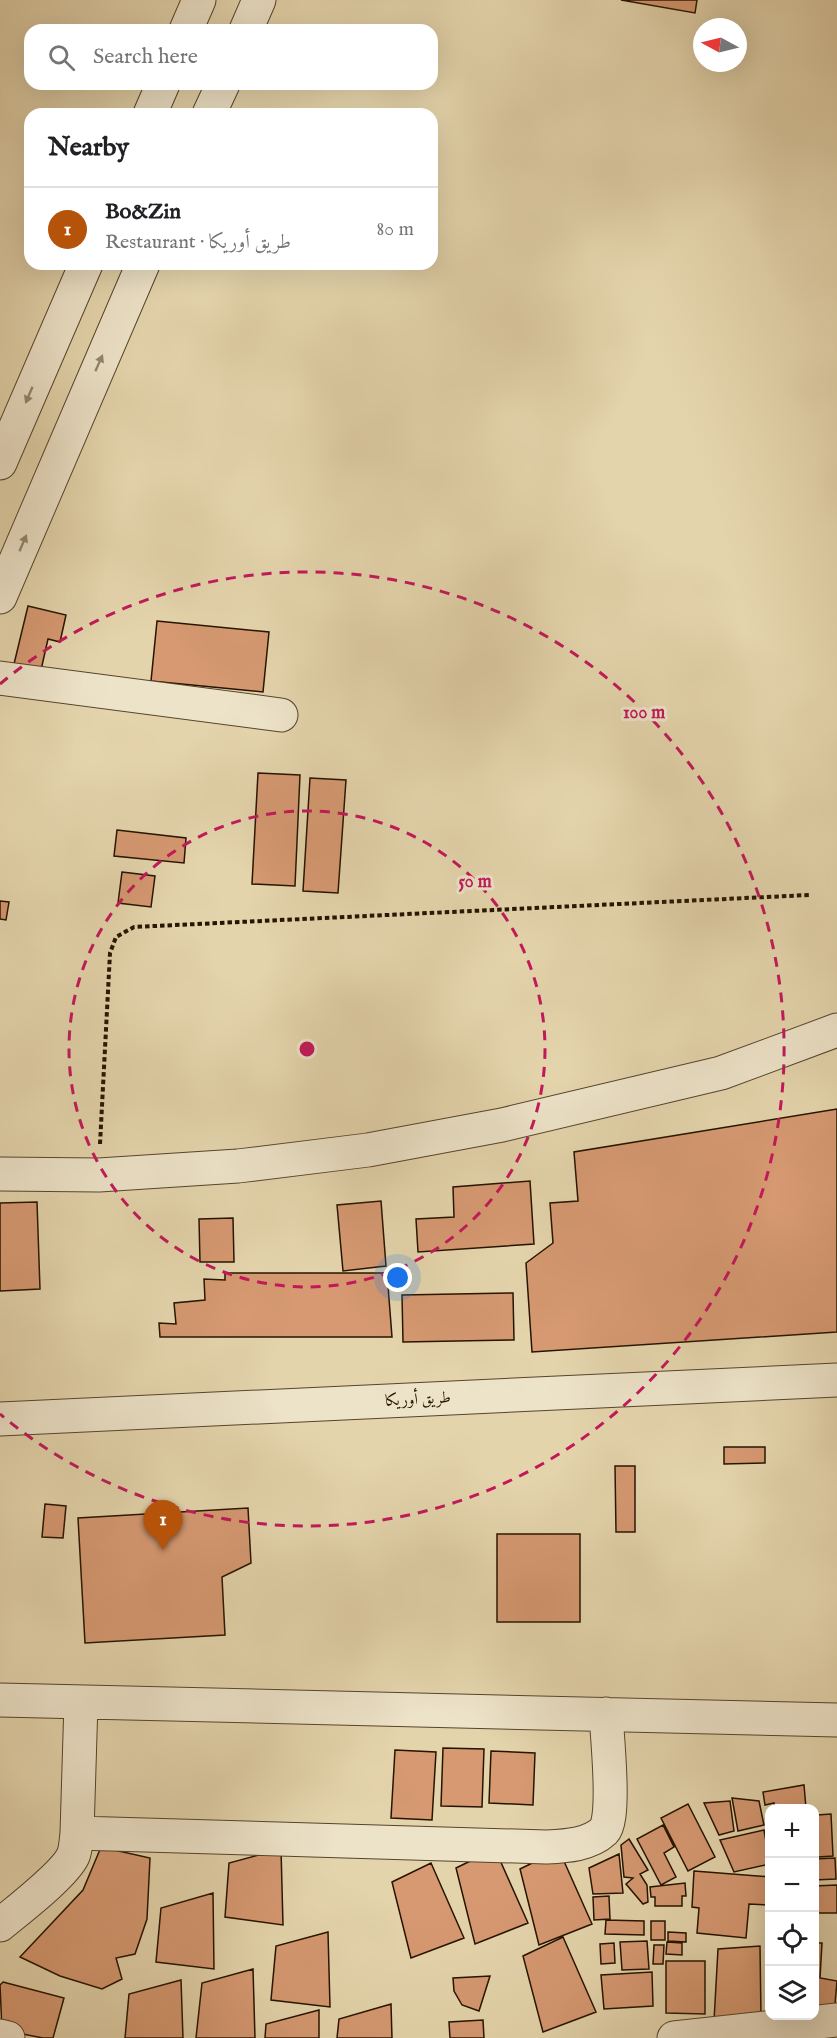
<!DOCTYPE html>
<meta charset="utf-8">
<style>
:root{--surface:#fff;--page:#f6f6f6;--text:#202124;--muted:#757577;--line:#e0e0e0;--accent:#b45309}
body{margin:0;font-family:"IM FELL English",Amiri,serif;background:var(--page);color:var(--text)}
.controls{position:absolute;right:18px;bottom:18px;display:grid;overflow:hidden;border-radius:12px;box-shadow:0 6px 24px #0002}
.controls button{width:54px;height:54px;display:grid;place-items:center;padding:0;border:0;border-bottom:2px solid var(--line);background:var(--surface);color:var(--text);font:30px sans-serif}
.compass{position:absolute;left:693px;top:18px;width:54px;height:54px;border-radius:50%;background:var(--surface);box-shadow:0 6px 24px #0002;rotate:277deg}
.you{position:absolute;left:398px;top:1278px;width:21px;height:21px;margin:-15px;border:4px solid #fff;border-radius:50%;background:#1a73e8;box-shadow:0 0 0 9px #1a73e833}
.badge{display:grid;place-items:center;width:39px;height:39px;border-radius:50%;background:var(--accent);color:#fff;font-size:20px;font-weight:700}
.pin{position:absolute;translate:-50% -50px;filter:drop-shadow(0 2px 3px #0008)}
.pin::after{content:'';position:absolute;top:32px;width:21px;height:18px;background:inherit;clip-path:polygon(0 0,100% 0,50% 100%)}
.list{margin:0;padding:0;list-style:none}
h2{display:flex;justify-content:space-between;align-items:center;height:78px;margin:0;padding:0 24px;font-size:26px}
h2 small{font-size:20px;font-weight:400;color:var(--muted)}
.list li{display:grid;grid-template-columns:39px 1fr auto;gap:18px;align-items:center;box-sizing:border-box;height:84px;padding:0 24px;border-top:2px solid var(--line)}
.list b{display:block;font-size:22px;white-space:nowrap}
.list p{margin:0;font-size:20px;white-space:nowrap;color:var(--muted)}
.list em{font-size:20px;font-style:normal;color:var(--muted)}
.icon{flex:none;width:33px;height:33px;fill:none;stroke:currentColor;stroke-width:2;stroke-linecap:round;stroke-linejoin:round}
.map{position:relative;flex:none;width:837px;height:2038px;overflow:hidden}
.search{position:absolute;background:var(--surface);box-shadow:0 6px 24px #0002;left:24px;top:24px;width:414px;height:66px;display:flex;align-items:center;gap:15px;box-sizing:border-box;padding:0 21px;border-radius:18px;color:var(--muted);font-size:22px}
.panel{position:absolute;background:var(--surface);box-shadow:0 6px 24px #0002;left:24px;top:108px;width:414px;height:162px;border-radius:18px}
.map>svg:first-child{display:block}
</style>
<div class="map">
<svg width="837" height="2038" viewBox="0 0 837 2038">
<rect width="100%" height="100%" fill="#e4d4ac"/>
<filter id="stains"><feTurbulence type="fractalNoise" baseFrequency=".00333" numOctaves="4"/><feColorMatrix values="0 0 0 0 .2 0 0 0 0 .09 0 0 0 0 .02 0 0 0 .5 -.17"/></filter>
<radialGradient id="worn" r=".72"><stop offset=".6" stop-color="#630" stop-opacity="0"/><stop offset="1" stop-color="#630" stop-opacity=".3"/></radialGradient>
<!-- building -->
<path fill="#d69972" stroke="#261400" stroke-width="1.5" d="M621,0H697L695,13Z
M28,606L66,615L60,642L48,639L41,670L14,664Z
M157,621L269,632L263,692L151,681Z
M258,773L300,775L295,886L252,884Z
M310,778L346,780L338,893L303,891Z
M117,830L186,838L184,863L114,856Z
M122,872L155,876L151,907L118,903Z
M0,901L9,902L6,920L0,919Z
M837,1109V1332L532,1352L526,1263L553,1243L550,1203L578,1201L574,1152Z
M530,1181L534,1244L418,1252L416,1219L454,1217L453,1187Z
M381,1201L386,1266L343,1271L337,1205Z
M37,1202L40,1289L0,1291V1203Z
M233,1218L234,1262H200L199,1219Z
M225,1273H387L392,1337H160L159,1323L176,1324L174,1303L205,1300L204,1279L225,1280Z
M513,1293L514,1340L403,1342L402,1295Z
M724,1447H765V1463L724,1464Z
M615,1466H635V1532H616Z
M45,1504L66,1506L63,1538L42,1537Z
M248,1508L251,1563L222,1577L225,1635L85,1643L78,1518Z
M497,1534H580V1622H497Z
M443,1748L484,1749L482,1807L441,1806Z
M395,1750L436,1752L432,1820L391,1818Z
M491,1751L535,1753L533,1805L489,1803Z
M804,1785L806,1808H775L774,1803L765,1805L763,1792Z
M732,1798L759,1801L764,1825L738,1831Z
M730,1801L734,1831L719,1835L704,1803Z
M688,1804L715,1857L688,1871L661,1818Z
M831,1814L833,1856L818,1857L817,1815Z
M663,1825L674,1847L664,1853L676,1877L661,1885L637,1839Z
M764,1830L770,1864L734,1872L720,1840Z
M629,1839L648,1870L640,1874L647,1885L648,1902L643,1904L626,1884L633,1878L624,1877L621,1845Z
M101,1847L150,1858L147,1919L135,1954L116,1958L122,1979L102,1989L60,1976L20,1957L83,1890Z
M281,1849L283,1925L225,1917L229,1863Z
M495,1849L528,1923L475,1944L456,1868Z
M559,1850L592,1924L539,1945L520,1869Z
M619,1854L623,1893L593,1894L589,1868Z
M835,1858L836,1879L814,1880V1859Z
M431,1863L464,1938L411,1958L392,1882Z
M694,1871L770,1877L768,1905L749,1904L746,1938L697,1933L699,1908L692,1907Z
M685,1883L686,1896H682V1906H655V1897H651L650,1887Z
M837,1885V1913H814V1886Z
M213,1893L214,1969L156,1962L161,1908Z
M609,1896L610,1919L594,1920L593,1897Z
M606,1920L644,1921V1935L605,1934Z
M651,1921H665V1940H651Z
M328,1932L330,2007L271,2000L276,1946Z
M668,1932L686,1933V1942L668,1941Z
M563,1937L596,2012L543,2032L523,1956Z
M647,1941L649,1969L622,1970L620,1942Z
M667,1942L682,1943V1955L666,1954Z
M614,1943L615,1963L601,1964L600,1944Z
M814,1943H822L820,1978L837,1981L834,2015H814Z
M654,1945H664L663,1964H653Z
M760,1946L761,2017L714,2021L718,1949Z
M666,1961H705V2014L666,2013Z
M253,1969L255,2038H196L202,1983Z
M652,1972L653,2006L604,2009L601,1975Z
M490,1976L479,2011L462,2005L454,1991L453,1978Z
M181,1980L183,2038H125L129,1994Z
M3,1982L64,1998L53,2038H43L2,2030L0,1985Z
M391,2004L392,2038H337L339,2019Z
M319,2010V2038H265L266,2024Z
M483,2020L484,2038H450L449,2022Z"/>
<g fill="none" stroke-linecap="round" stroke-linejoin="round">
<!-- minor casing -->
<g stroke="#56442b" stroke-width="35">
<path id="minor" d="M186,30L199,0
M246,30L259,0
M150,114L163,84
M209,114L223,84
M0,463L86,264
M0,597L143,264
M0,678L281,715
M0,1174L99,1175L238,1166L368,1150L502,1125L721,1073L837,1030
M0,1419L837,1380
M0,1700L837,1720
M77,1833L546,1847C566,1846 589,1845 604,1831C616,1819 607,1735 606,1714
M0,1925C18,1910 64,1875 73,1856C76,1849 76,1841 77,1833L81,1702
M0,2036L8,2038
M674,2038L837,2020"/>
</g>
<!-- path -->
<path stroke="#261400" stroke-width="4" stroke-dasharray="4.5 3" stroke-linecap="butt" d="M100,1144L110,953L116,937L134,927L809,895"/>
<!-- minor -->
<use href="#minor" stroke="#ede3c9" stroke-width="33"/>
</g>
<!-- one-way arrows -->
<defs><path id="oneway-solid" d="M-6-.8H1V-3.2L6.5 0L1 3.2V.8H-6Z" transform="scale(1.5)"/></defs>
<g fill="#93866f">
<use href="#oneway-solid" transform="translate(99 363) rotate(-66)"/>
<use href="#oneway-solid" transform="translate(29 395) rotate(113)"/>
<use href="#oneway-solid" transform="translate(23 543) rotate(-67)"/>
</g>
<!-- distance rings -->
<g fill="none" stroke="#c2185b" stroke-width="3" stroke-dasharray="10 8">
<circle cx="307" cy="1049" r="238"/>
<path d="M0 684A477 477 0 1 1 0 1414"/>
</g>
<g text-anchor="middle" dominant-baseline="central" stroke-width="6" stroke-linejoin="round" paint-order="stroke">
<!-- street labels -->
<g font-size="16" fill="#261400" stroke="#ede3c9">
<text transform="translate(418 1400) rotate(-3)">طريق أوريكا</text>
</g>
</g>
<circle cx="307" cy="1049" r="9" fill="#c2185b" stroke="#ede3c9" stroke-width="3"/>
<g font-size="18" text-anchor="middle" font-weight="bold" fill="#c2185b" stroke="#ede3c9" stroke-width="6" stroke-linejoin="round" paint-order="stroke">
<text x="644" y="718">100 m</text>
<text x="475" y="887">50 m</text>
</g>
<rect width="100%" height="100%" filter="url(#stains)"/>
<rect width="100%" height="100%" fill="url(#worn)"/>
</svg>
<div class="controls">
<button>+</button>
<button>−</button>
<button><svg class="icon" aria-label="locate" viewBox="0 0 24 24"><circle cx="12" cy="12" r="6"/><path d="M12 2v4M12 18v4M2 12h4M18 12h4"/></svg></button>
<button><svg class="icon" aria-label="layers" viewBox="0 0 24 24"><path d="M12 4l9 5-9 5-9-5zM3 14l9 5 9-5"/></svg></button>
</div>
<svg class="compass" viewBox="-18 -18 36 36"><path d="M0-13l5 13h-10z" fill="#e53935"/><path d="M0 13l5-13h-10z" fill="#757577"/></svg>
<div class="you"></div>
<div class="pin badge" style="left:163px;top:1550px">1</div>
<div class="search"><svg class="icon" aria-label="search" viewBox="0 0 24 24"><circle cx="10" cy="10" r="6"/><path d="M15 15l6 6"/></svg>Search here</div>
<section class="panel">
<h2>Nearby<small></small></h2>
<ul class="list">
<li><span class="badge">1</span><div><b>Bo&amp;Zin</b><p>Restaurant · طريق أوريكا</p></div><em>80 m</em></li>
</ul>
</section>
</div>
